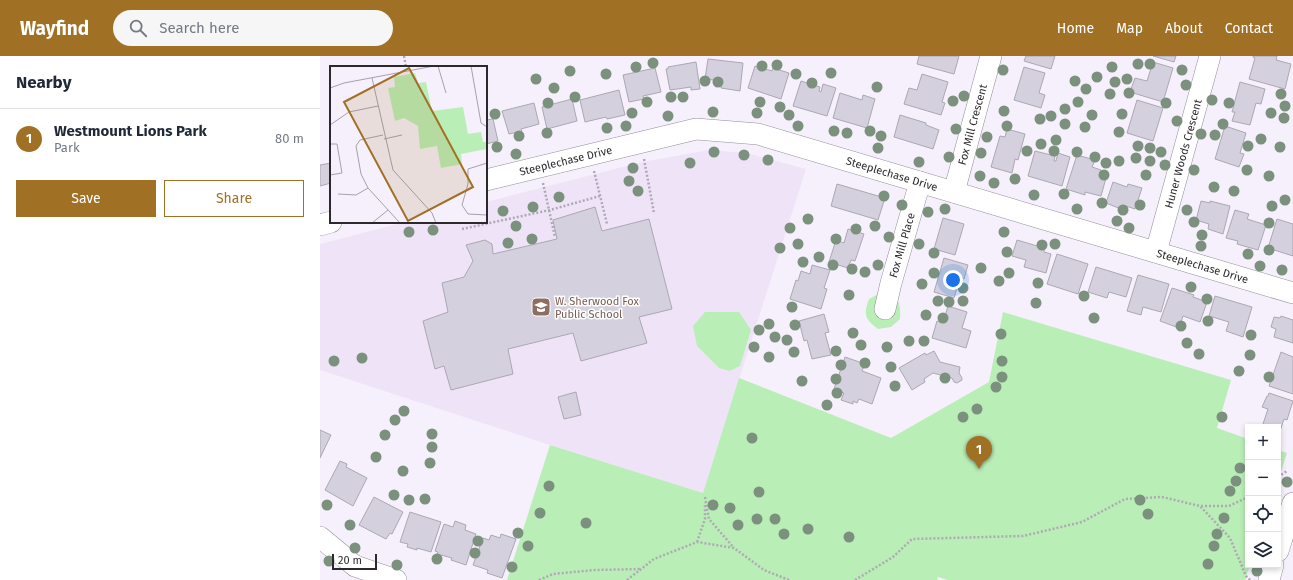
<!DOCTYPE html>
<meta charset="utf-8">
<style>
:root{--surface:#fff;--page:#f6f6f7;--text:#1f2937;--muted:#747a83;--line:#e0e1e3;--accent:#a07024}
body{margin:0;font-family:"Fira Sans",sans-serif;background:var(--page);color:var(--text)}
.controls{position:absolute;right:12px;bottom:12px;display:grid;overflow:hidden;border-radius:0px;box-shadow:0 2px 6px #0003}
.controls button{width:36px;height:36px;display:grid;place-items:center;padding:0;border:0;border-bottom:1px solid var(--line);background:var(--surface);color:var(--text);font:20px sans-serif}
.scale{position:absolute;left:12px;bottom:10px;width:45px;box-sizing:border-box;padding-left:4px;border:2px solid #2b292d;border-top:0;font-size:11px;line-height:14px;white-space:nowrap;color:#2b292d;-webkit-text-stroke:3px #fff;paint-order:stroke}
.you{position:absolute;left:633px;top:224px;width:14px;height:14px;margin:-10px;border:3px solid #fff;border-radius:50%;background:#1a73e8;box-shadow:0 0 0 6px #1a73e833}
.badge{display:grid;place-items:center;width:26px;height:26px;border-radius:50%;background:var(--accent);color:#fff;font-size:13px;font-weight:700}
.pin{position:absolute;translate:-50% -33px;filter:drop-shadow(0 1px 2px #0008)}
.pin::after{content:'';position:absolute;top:21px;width:14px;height:12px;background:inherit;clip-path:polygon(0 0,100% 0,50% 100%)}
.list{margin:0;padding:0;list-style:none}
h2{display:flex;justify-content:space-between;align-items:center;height:52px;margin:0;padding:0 16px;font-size:17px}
h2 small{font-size:13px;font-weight:400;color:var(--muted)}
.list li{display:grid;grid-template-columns:26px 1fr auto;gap:12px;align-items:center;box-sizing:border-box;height:60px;padding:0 16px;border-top:1px solid var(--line)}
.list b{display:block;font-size:15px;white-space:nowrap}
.list p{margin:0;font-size:13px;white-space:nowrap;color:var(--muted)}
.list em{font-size:13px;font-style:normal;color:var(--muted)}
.actions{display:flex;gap:8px;padding:12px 16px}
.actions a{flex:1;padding:9px 0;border:1px solid var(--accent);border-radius:0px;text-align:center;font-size:14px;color:var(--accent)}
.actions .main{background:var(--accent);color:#fff}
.icon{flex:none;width:22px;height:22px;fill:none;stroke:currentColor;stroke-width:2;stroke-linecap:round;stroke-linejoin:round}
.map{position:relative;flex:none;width:973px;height:524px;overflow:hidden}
header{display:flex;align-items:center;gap:24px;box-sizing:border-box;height:56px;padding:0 20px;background:var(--accent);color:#fff}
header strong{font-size:19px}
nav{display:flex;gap:22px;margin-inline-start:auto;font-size:14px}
.search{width:280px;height:36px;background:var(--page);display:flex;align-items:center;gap:10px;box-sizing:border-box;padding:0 14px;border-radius:22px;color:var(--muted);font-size:15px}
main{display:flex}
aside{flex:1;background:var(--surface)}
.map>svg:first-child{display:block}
</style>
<header>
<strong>Wayfind</strong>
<div class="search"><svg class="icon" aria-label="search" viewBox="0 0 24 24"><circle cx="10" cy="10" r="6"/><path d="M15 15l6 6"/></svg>Search here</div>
<nav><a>Home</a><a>Map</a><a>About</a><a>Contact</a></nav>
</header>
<main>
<aside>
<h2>Nearby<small></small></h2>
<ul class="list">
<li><span class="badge">1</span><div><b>Westmount Lions Park</b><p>Park</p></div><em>80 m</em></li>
</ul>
<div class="actions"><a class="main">Save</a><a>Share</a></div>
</aside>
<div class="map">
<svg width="973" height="524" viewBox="0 0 973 524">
<rect width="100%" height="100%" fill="#f6f0fc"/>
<!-- built -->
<path fill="#efe4f7" d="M388,94L427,97L486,113L383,437L230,389L0,314V188L85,166H166V146L322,106Z"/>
<!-- green -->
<path fill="#baeeb7" d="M562,236C579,242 581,245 580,263L571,271L558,273C545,263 543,259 549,243Z
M385,256H419L431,274L420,310L410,315L399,312L377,290L373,270Z
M683,256L911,324L897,372L928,383V509H930L925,524H628L618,521L617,524H187L230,389L383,437L419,322L571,382L669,326Z
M958,394L967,397L958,425Z"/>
<!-- building -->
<path fill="#d4d0dd" stroke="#aba7b3" d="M599,0H639L634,18L597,8Z
M706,0H735L731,13L704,5Z
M833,0H856L854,6Z
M933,0H957L956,4L971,8L965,33L929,23L935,2L933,1Z
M388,3L423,7L420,35L401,32L402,25L385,23Z
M376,6L380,33L371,34V31L350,34L346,13H348V11Z
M833,6L853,12L843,46L810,36L815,22L827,25Z
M435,10L452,15L453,12L469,17L461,43L428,32Z
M704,11L725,17L719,37L725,39L721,52L694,44Z
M335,12L341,36L323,40L324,43L309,46L303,19Z
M602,18L628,26L622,46L625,47L621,59L584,48L589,32L597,34Z
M481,25L500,31L499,35L501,36L503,28L516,32L507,60L473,50Z
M920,26L945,33L941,48L936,47L930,69L912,65L915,56H912Z
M299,34L305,59L287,63L286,61L265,66L260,44Z
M520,37L542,44L543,39L555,43L547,72L513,62Z
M252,43L257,65L227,73L222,51Z
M817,44L843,52L833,85L807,77Z
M214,47L219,68L201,73L202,75L189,78L182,55Z
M580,59L606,67V69L619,74L613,93L574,81Z
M173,63L178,85L166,88V64Z
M905,70L926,77L920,97L924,98L919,111L895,103Z
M687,73L705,78L698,104L695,103L692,117L671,111L680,80L685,81Z
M715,95L735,100L734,105H736L738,97L750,101L742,130L708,120Z
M757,99L775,104L772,111L781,114L779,120L786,122L781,140L765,136V139L746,133Z
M11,107V127L0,130V109Z
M793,126L807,131L808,128L822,132L815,153L803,149L801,153L786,147Z
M517,128L565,142L558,164L511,150Z
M881,145L890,147V145L910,150L903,178L888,173L889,168L876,164Z
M275,151L282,175L329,163L352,253L319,261L327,287L261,305L253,277L188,293L193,318L131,334L124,310L115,313L103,265L128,256L122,227L144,221L153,205L146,189L165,184L172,188L173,198L237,183L233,164Z
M915,154L929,158L927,163L946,169L938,194L917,188L918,185L906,182Z
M623,162L644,168L635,199L614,193Z
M957,163L973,168V200L948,192Z
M528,173L544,178L535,205L531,204L528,212L509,206L516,184L524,187Z
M697,184L724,192V196L731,198L726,217L704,211L706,204L692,200Z
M737,198L768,208L758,238L727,228Z
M624,202L648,209L644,223L640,222L634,242L614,236Z
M492,209L510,214L504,232L507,233L501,253L470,243L476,224L478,225L481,215L490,218Z
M776,211L812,222L806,241L789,236L787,242L768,236Z
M818,219L849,228L841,256L823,251L821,259L807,255Z
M852,232L874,239L873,241L887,246L880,266L863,260L859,272L840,265Z
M895,240L932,251L923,281L906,275L909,266L889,260Z
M628,250L647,256L642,272L651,275L646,292L612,282L617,265L623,267Z
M504,258L509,276L505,277L511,299L492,303L487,284L484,285L479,265Z
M961,260L973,264V287L954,281L956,273L951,271L954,261L960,262Z
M614,295L620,306L640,311L639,317L642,322V324L637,327L634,326L632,322L613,317L604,323L605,326L592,334L579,312L605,297L606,299Z
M961,296L973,301V338L949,330Z
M525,301L545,308L542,315L561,322L552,348L539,343L537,347L533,345V348L521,344L524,337L514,333Z
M256,336L261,359L244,363L238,341Z
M949,337L973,345L967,364L964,363L958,381V371H942L948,353L942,351L947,340H948Z
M0,374L11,379L0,402Z
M20,405L27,408L26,411L47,422L33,450L5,434Z
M54,441L83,456L72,478L70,477L66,483L39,469Z
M90,456L121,466L111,496L97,492V494L87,491L88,488L80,486Z
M135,465L146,469L145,474L156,478L146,509L131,504L132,502L117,498L118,496L115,495L124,468L133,471Z
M181,478L196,483L182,522L167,517L168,514L153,509L163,482L169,484L171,479L180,482Z"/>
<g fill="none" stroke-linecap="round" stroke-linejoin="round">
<!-- minor casing -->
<g stroke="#948e99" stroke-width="22">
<g id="minor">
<path id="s1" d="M166,124L376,73L438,78L973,237"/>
<path id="s2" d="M634,136L671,0"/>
<path d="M0,169L11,166"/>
<path id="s3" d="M836,196L890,0"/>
<path id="s4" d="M565,253L571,227L600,126"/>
<path d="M0,481L35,510L76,524"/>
<path d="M958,495L973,447"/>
<path d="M949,524L953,509"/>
</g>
</g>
<!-- path -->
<path stroke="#aea9b3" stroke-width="2.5" stroke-dasharray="2 2" stroke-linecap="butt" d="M84,0L86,11
M324,103L334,157
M274,115L287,168
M223,127L235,181
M142,173L230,154L280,140
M958,421L967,415
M385,441L389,463L414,492
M881,450H909L928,441
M377,486L385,463V447
M219,524L233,518L275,514L321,513
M307,524L334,503L377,486L414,492L444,514L469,524
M535,524L573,501L592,483L703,480L762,466L805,443L842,441L880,450L910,482L926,520L930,524"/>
<!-- minor -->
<use href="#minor" stroke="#fff" stroke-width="21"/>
</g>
<!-- trees -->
<g fill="#7b917e">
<circle cx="333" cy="7" r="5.5"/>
<circle cx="818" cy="8" r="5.5"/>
<circle cx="830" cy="8" r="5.5"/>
<circle cx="457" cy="9" r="5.5"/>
<circle cx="442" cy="10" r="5.5"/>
<circle cx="316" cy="11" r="5.5"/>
<circle cx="792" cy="11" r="5.5"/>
<circle cx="683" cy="14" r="5.5"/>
<circle cx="862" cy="14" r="5.5"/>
<circle cx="250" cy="15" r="5.5"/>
<circle cx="511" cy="17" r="5.5"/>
<circle cx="286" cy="18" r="5.5"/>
<circle cx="476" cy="18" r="5.5"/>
<circle cx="777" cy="21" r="5.5"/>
<circle cx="216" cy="23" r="5.5"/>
<circle cx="807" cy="23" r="5.5"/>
<circle cx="385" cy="25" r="5.5"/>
<circle cx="755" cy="25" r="5.5"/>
<circle cx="398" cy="26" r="5.5"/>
<circle cx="795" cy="26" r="5.5"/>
<circle cx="492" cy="27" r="5.5"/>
<circle cx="866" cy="29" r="5.5"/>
<circle cx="557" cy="31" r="5.5"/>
<circle cx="234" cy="32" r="5.5"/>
<circle cx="766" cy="33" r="5.5"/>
<circle cx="809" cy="37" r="5.5"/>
<circle cx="790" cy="38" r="5.5"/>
<circle cx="961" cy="38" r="5.5"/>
<circle cx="644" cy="40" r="5.5"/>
<circle cx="255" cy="41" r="5.5"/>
<circle cx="351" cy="41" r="5.5"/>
<circle cx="363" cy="41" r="5.5"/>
<circle cx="892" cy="44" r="5.5"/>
<circle cx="633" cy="45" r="5.5"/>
<circle cx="327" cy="46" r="5.5"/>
<circle cx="440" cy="46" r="5.5"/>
<circle cx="758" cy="46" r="5.5"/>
<circle cx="228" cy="47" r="5.5"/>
<circle cx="846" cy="47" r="5.5"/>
<circle cx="909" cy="47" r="5.5"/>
<circle cx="965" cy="50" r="5.5"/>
<circle cx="460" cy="51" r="5.5"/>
<circle cx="745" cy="53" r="5.5"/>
<circle cx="684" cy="55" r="5.5"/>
<circle cx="393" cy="56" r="5.5"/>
<circle cx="312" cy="57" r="5.5"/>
<circle cx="437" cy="57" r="5.5"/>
<circle cx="951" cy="57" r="5.5"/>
<circle cx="175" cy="58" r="5.5"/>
<circle cx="802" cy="58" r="5.5"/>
<circle cx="469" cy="59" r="5.5"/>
<circle cx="772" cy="59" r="5.5"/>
<circle cx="348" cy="60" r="5.5"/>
<circle cx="731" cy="60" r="5.5"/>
<circle cx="964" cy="62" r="5.5"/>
<circle cx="720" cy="63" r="5.5"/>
<circle cx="857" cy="65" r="5.5"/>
<circle cx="745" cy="68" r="5.5"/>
<circle cx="903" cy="68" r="5.5"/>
<circle cx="306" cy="70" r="5.5"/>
<circle cx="478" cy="70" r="5.5"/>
<circle cx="687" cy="70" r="5.5"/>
<circle cx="765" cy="71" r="5.5"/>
<circle cx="287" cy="72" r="5.5"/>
<circle cx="636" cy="73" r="5.5"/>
<circle cx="514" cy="75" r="5.5"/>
<circle cx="550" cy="75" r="5.5"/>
<circle cx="799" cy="76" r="5.5"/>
<circle cx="227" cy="77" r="5.5"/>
<circle cx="527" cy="77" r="5.5"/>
<circle cx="881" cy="78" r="5.5"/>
<circle cx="895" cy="79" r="5.5"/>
<circle cx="199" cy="80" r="5.5"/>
<circle cx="561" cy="80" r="5.5"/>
<circle cx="667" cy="81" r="5.5"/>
<circle cx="941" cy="83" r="5.5"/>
<circle cx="736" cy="84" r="5.5"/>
<circle cx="721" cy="88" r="5.5"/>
<circle cx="818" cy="90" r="5.5"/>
<circle cx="928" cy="90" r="5.5"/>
<circle cx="177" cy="91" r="5.5"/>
<circle cx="960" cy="91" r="5.5"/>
<circle cx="558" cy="92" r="5.5"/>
<circle cx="830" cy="92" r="5.5"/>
<circle cx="707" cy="95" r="5.5"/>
<circle cx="734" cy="95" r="5.5"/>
<circle cx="394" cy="96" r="5.5"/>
<circle cx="757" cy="96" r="5.5"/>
<circle cx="841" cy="96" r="5.5"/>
<circle cx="661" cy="97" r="5.5"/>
<circle cx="196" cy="98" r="5.5"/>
<circle cx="424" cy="99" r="5.5"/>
<circle cx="629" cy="101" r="5.5"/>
<circle cx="775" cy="101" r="5.5"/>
<circle cx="816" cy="102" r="5.5"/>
<circle cx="448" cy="104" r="5.5"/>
<circle cx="799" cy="105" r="5.5"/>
<circle cx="830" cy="105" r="5.5"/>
<circle cx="599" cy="106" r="5.5"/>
<circle cx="370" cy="107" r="5.5"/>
<circle cx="786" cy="107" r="5.5"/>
<circle cx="845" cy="109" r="5.5"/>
<circle cx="313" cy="112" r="5.5"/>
<circle cx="874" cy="114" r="5.5"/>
<circle cx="927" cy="114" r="5.5"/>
<circle cx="784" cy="119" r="5.5"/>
<circle cx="826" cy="119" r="5.5"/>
<circle cx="660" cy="120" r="5.5"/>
<circle cx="949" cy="120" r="5.5"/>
<circle cx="695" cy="123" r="5.5"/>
<circle cx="309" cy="125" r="5.5"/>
<circle cx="674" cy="127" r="5.5"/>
<circle cx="894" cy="131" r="5.5"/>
<circle cx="318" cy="135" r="5.5"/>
<circle cx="914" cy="135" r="5.5"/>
<circle cx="744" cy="138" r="5.5"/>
<circle cx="714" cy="139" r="5.5"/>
<circle cx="564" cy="140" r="5.5"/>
<circle cx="239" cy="141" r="5.5"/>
<circle cx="965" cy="144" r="5.5"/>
<circle cx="782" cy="147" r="5.5"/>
<circle cx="582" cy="149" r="5.5"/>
<circle cx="820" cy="149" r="5.5"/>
<circle cx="952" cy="150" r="5.5"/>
<circle cx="213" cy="151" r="5.5"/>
<circle cx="625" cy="153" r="5.5"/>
<circle cx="757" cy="153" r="5.5"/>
<circle cx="803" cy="154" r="5.5"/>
<circle cx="867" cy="154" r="5.5"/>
<circle cx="183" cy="155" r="5.5"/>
<circle cx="608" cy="156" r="5.5"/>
<circle cx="488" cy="163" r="5.5"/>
<circle cx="797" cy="165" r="5.5"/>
<circle cx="874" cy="166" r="5.5"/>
<circle cx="949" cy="167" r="5.5"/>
<circle cx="196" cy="170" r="5.5"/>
<circle cx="555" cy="170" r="5.5"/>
<circle cx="470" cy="172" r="5.5"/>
<circle cx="809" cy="172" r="5.5"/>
<circle cx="536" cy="173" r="5.5"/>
<circle cx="113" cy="174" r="5.5"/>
<circle cx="89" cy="176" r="5.5"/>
<circle cx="684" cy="176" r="5.5"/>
<circle cx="882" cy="179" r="5.5"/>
<circle cx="569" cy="181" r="5.5"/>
<circle cx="212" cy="183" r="5.5"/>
<circle cx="516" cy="183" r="5.5"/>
<circle cx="188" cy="187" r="5.5"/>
<circle cx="478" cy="188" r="5.5"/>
<circle cx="599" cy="188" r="5.5"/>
<circle cx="735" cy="188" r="5.5"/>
<circle cx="722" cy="189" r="5.5"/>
<circle cx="881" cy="190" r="5.5"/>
<circle cx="460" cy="192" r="5.5"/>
<circle cx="949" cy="194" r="5.5"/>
<circle cx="687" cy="196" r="5.5"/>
<circle cx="614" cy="197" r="5.5"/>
<circle cx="928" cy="198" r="5.5"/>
<circle cx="499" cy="201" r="5.5"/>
<circle cx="483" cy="206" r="5.5"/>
<circle cx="513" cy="209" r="5.5"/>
<circle cx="558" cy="209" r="5.5"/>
<circle cx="940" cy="210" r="5.5"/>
<circle cx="661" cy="212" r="5.5"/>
<circle cx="532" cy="213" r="5.5"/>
<circle cx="962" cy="214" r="5.5"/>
<circle cx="545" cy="216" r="5.5"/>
<circle cx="614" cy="217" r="5.5"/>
<circle cx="689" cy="217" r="5.5"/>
<circle cx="679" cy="225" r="5.5"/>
<circle cx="718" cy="227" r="5.5"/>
<circle cx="602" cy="228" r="5.5"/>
<circle cx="871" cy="231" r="5.5"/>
<circle cx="643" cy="232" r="5.5"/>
<circle cx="529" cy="239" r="5.5"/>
<circle cx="764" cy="240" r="5.5"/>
<circle cx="887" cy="243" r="5.5"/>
<circle cx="618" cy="245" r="5.5"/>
<circle cx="643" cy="245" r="5.5"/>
<circle cx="629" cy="246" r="5.5"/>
<circle cx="716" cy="247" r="5.5"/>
<circle cx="472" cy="251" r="5.5"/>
<circle cx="606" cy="259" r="5.5"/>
<circle cx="623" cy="262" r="5.5"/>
<circle cx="774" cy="262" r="5.5"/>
<circle cx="888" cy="265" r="5.5"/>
<circle cx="449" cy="268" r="5.5"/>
<circle cx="475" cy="269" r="5.5"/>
<circle cx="861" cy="270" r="5.5"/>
<circle cx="439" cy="274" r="5.5"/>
<circle cx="533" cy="277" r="5.5"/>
<circle cx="681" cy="278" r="5.5"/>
<circle cx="931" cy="279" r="5.5"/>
<circle cx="455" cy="281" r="5.5"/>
<circle cx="467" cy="284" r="5.5"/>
<circle cx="589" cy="285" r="5.5"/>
<circle cx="604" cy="285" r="5.5"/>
<circle cx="867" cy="287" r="5.5"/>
<circle cx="541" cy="289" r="5.5"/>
<circle cx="434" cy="291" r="5.5"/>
<circle cx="567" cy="291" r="5.5"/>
<circle cx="516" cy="295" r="5.5"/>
<circle cx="474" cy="296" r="5.5"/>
<circle cx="879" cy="298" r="5.5"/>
<circle cx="930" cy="299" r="5.5"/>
<circle cx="449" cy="301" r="5.5"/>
<circle cx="42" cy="302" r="5.5"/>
<circle cx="14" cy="305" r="5.5"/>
<circle cx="682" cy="305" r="5.5"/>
<circle cx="545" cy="307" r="5.5"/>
<circle cx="521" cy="309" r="5.5"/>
<circle cx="571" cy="311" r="5.5"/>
<circle cx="919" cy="315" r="5.5"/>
<circle cx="682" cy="321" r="5.5"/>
<circle cx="949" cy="321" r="5.5"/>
<circle cx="625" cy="322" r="5.5"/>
<circle cx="516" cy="323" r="5.5"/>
<circle cx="482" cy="325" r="5.5"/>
<circle cx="575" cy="330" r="5.5"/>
<circle cx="676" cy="331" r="5.5"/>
<circle cx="517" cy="337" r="5.5"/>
<circle cx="507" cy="349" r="5.5"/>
<circle cx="657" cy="353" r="5.5"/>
<circle cx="84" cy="355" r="5.5"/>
<circle cx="643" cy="361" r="5.5"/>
<circle cx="902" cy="361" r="5.5"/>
<circle cx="75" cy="364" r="5.5"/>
<circle cx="112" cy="378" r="5.5"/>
<circle cx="65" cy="379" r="5.5"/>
<circle cx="432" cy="382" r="5.5"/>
<circle cx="112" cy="391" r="5.5"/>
<circle cx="56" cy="401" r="5.5"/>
<circle cx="110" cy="407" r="5.5"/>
<circle cx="920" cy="412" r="5.5"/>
<circle cx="83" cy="415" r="5.5"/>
<circle cx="916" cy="425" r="5.5"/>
<circle cx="967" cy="426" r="5.5"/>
<circle cx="229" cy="430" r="5.5"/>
<circle cx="910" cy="435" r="5.5"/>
<circle cx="439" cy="436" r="5.5"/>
<circle cx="74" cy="439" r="5.5"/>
<circle cx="105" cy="443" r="5.5"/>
<circle cx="89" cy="444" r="5.5"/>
<circle cx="820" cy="444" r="5.5"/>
<circle cx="7" cy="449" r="5.5"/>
<circle cx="393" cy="449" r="5.5"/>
<circle cx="410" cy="452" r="5.5"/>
<circle cx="220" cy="457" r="5.5"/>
<circle cx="828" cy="458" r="5.5"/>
<circle cx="904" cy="462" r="5.5"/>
<circle cx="437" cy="463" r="5.5"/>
<circle cx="455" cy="463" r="5.5"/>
<circle cx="266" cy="467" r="5.5"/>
<circle cx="30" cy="469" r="5.5"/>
<circle cx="418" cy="469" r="5.5"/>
<circle cx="488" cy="473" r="5.5"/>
<circle cx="198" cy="477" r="5.5"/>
<circle cx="464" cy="478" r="5.5"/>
<circle cx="897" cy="478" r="5.5"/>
<circle cx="529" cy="481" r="5.5"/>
<circle cx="158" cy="485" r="5.5"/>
<circle cx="208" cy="490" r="5.5"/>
<circle cx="894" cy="490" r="5.5"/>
<circle cx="35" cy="492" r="5.5"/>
<circle cx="155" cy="497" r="5.5"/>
<circle cx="117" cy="503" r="5.5"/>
<circle cx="9" cy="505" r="5.5"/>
<circle cx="888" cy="508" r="5.5"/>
<circle cx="77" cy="509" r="5.5"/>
<circle cx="192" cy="511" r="5.5"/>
<circle cx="937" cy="515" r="5.5"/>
</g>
<!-- icons -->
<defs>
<g id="school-square" transform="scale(1)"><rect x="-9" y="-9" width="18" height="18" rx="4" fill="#8d6e63" stroke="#fff"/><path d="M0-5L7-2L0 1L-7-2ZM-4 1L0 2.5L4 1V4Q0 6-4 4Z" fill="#fff"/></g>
</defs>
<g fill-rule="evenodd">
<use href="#school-square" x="221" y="251"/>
</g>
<g text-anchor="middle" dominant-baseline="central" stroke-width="3" stroke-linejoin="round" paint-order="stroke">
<!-- street labels -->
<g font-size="11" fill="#2b292d" stroke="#fff">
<text stroke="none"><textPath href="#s2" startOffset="70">Fox Mill Crescent</textPath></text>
<text stroke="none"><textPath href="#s3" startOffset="102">Huner Woods Crescent</textPath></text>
<text stroke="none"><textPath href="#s1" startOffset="82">Steeplechase Drive</textPath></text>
<text stroke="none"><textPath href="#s1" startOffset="418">Steeplechase Drive</textPath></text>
<text stroke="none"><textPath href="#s4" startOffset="66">Fox Mill Place</textPath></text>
<text stroke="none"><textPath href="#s1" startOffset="742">Steeplechase Drive</textPath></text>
</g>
<!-- education labels -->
<g font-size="11" fill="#785e54" stroke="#fff" text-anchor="start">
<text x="235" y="245">W. Sherwood Fox<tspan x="235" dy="13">Public School</tspan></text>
</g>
</g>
<!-- overview -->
<g transform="translate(10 10)">
<rect width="157" height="157" fill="#f6f0fc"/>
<path d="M85,7L88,17L96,16L102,45L133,41L138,68L151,66L153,76H157V83L131,88L132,98L111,102L107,80L90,83L88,60L74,52L65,55L58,22L65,21L64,11Z" fill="#baeeb7"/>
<path fill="none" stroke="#a5a0a9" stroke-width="1" d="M108,0L116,27M141,0L151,57L157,61M42,12L63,104L102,147L106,157M0,22L14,17L104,0M0,59L19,46L48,40M53,69L30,74L26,80L31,108L38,122L70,157M54,73L72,69M0,78H7L12,107L0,109M157,97L138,103V118L132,139L138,148L157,149M8,128L26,129L38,122M42,157L58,144"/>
<path fill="#a07024" fill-opacity="0.15" stroke="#a07024" stroke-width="2" d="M79,2L143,121L78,155L14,36Z"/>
<rect width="157" height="157" fill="none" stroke="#2b292d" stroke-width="2"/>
</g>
</svg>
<div class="controls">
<button>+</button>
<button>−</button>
<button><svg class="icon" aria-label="locate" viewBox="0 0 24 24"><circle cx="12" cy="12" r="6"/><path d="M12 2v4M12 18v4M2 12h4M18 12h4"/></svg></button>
<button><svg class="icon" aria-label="layers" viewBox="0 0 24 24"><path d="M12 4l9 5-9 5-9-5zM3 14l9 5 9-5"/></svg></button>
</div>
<div class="scale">20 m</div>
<div class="you"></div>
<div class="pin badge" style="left:659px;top:413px">1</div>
</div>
</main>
